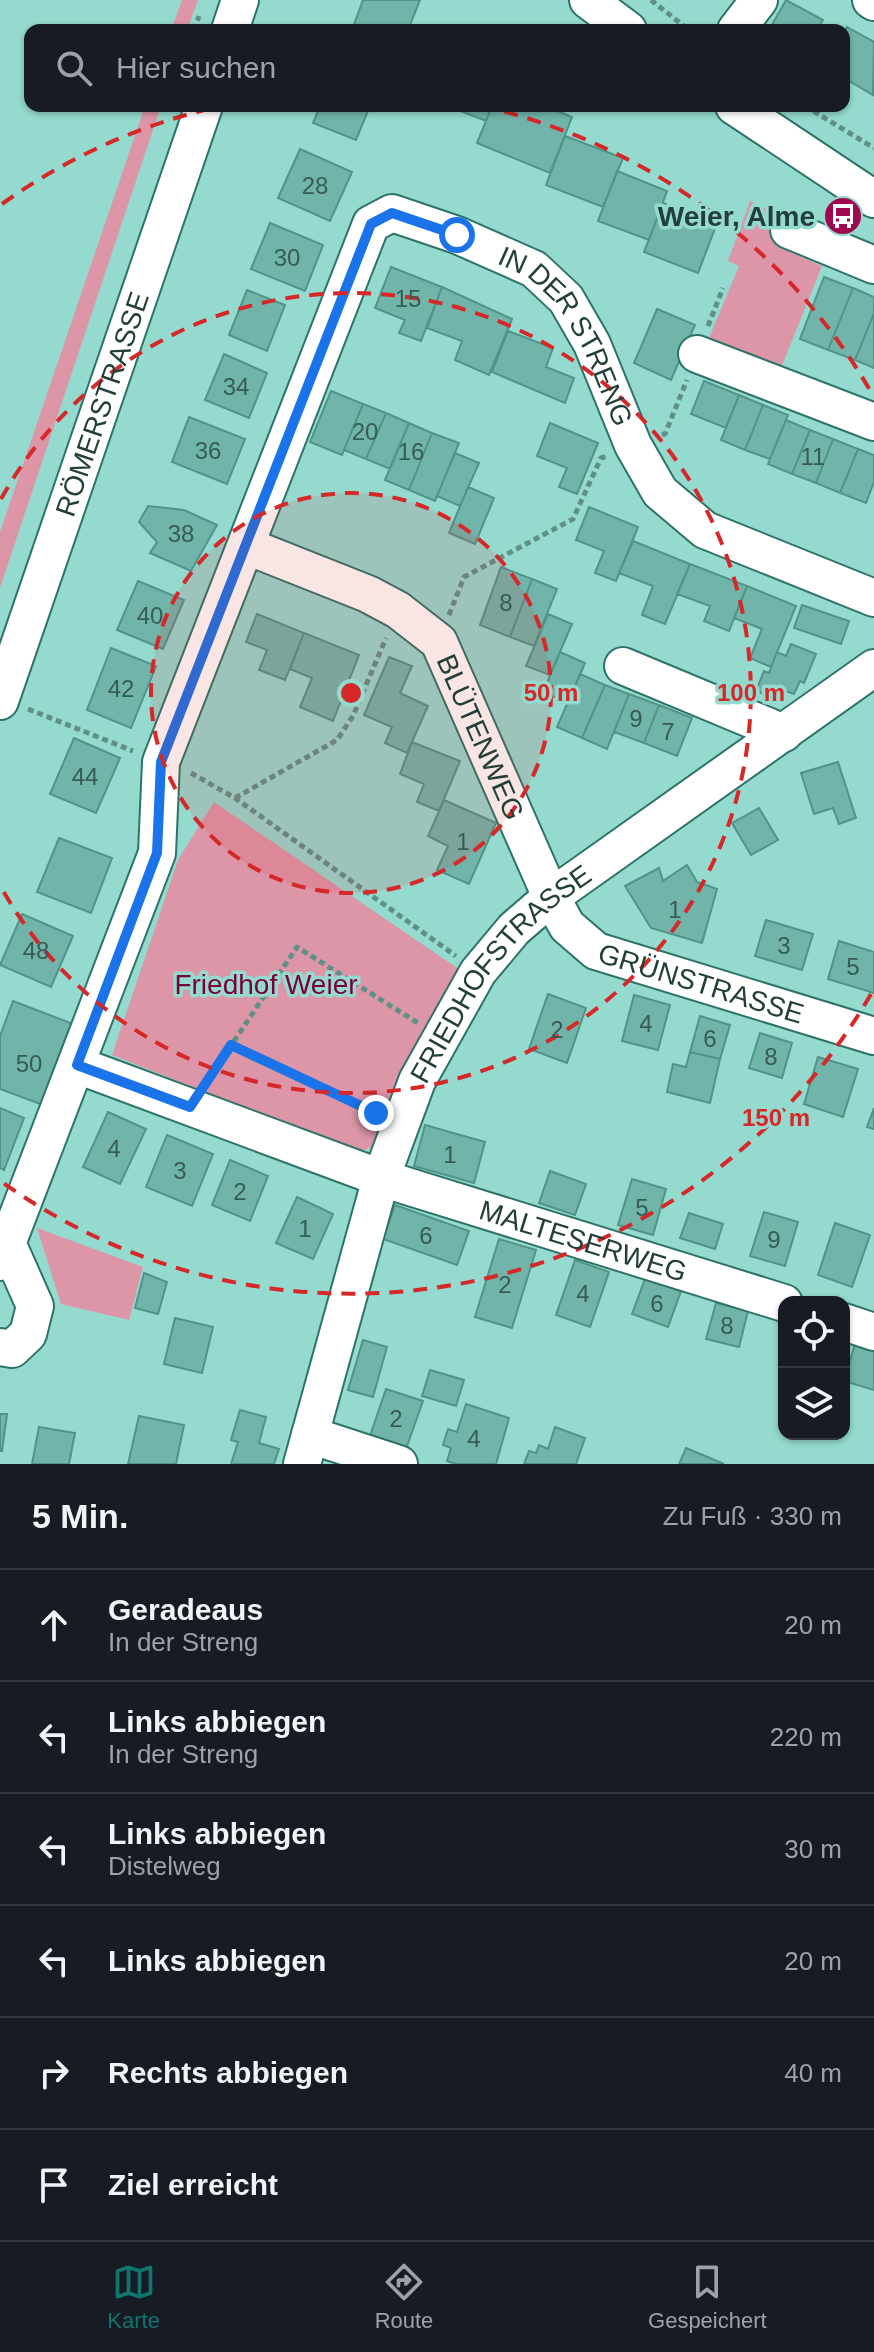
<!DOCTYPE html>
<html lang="de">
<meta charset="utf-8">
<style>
:root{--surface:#171b24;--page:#242831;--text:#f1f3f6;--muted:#9ea1a6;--line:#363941;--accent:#0f766e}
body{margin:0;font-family:Arial,sans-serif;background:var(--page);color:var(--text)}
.controls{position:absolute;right:24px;bottom:24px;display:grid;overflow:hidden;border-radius:16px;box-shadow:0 2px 6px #0004}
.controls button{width:72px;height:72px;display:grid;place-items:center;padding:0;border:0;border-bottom:2px solid var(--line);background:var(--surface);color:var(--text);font:40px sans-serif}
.stop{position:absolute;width:24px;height:24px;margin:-18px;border:6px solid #1a73e8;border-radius:50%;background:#fff}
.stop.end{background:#1a73e8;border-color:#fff;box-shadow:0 2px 8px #0008}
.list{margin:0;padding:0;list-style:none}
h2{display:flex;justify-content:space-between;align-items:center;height:104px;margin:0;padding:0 32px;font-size:34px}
h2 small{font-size:26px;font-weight:400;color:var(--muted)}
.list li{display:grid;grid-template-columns:52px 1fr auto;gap:24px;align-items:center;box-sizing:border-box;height:112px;padding:0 32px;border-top:2px solid var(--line)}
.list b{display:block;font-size:30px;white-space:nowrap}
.list p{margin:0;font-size:26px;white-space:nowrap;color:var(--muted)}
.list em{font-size:26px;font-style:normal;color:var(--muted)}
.icon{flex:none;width:44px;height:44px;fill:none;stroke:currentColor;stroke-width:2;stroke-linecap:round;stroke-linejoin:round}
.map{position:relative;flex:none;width:874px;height:1464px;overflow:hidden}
.search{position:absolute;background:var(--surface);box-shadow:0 2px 6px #0004;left:24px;right:24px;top:24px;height:88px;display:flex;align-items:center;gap:20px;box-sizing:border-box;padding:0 28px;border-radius:16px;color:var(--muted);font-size:30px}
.sheet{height:776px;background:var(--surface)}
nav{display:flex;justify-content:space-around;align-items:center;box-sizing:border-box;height:112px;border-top:2px solid var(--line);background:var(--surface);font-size:22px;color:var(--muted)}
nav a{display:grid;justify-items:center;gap:4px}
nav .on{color:var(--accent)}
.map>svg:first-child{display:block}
</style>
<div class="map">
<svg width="874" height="1464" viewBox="0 0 874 1464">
<rect width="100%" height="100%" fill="#95dace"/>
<!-- green -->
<path fill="#dd96a8" d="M182,0H198L187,30H171Z
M145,106H161L0,588V532Z
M750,201L785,217L775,245L822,266L777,378L704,350L739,266L728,261Z
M214,802L460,970L378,1143L360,1153L112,1055L178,860Z
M37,1228L143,1267L129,1320L61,1304Z"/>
<!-- building -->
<path fill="#71b5aa" stroke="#509489" stroke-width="2" d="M363,0H420L408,30H352Z
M786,0L823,20L817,30H769Z
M847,27L874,42L873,95L844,78V33Z
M320,106H370L356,140L313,123Z
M448,106H492L486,121Z
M492,106H546L572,117L550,173L477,143Z
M565,136L623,158L603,207L546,185Z
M300,149L352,172L330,221L278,198Z
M617,171L667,191L649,240L598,221Z
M663,203L717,223L698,273L644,252Z
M270,223L323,245L305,291L251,269Z
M391,267L442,287L421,341L399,333L405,320L375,308Z
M824,277L853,288L828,350L800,339Z
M442,287L512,319L489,375L455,360L462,341L427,328Z
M853,288L874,297V313L855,360L828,350Z
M247,290L285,305L267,351L229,335Z
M657,309L695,325L671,380L634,363Z
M874,313V368L855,360Z
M508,331L553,348L546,367L574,378L565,403L492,372Z
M224,354L267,373L249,418L205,400Z
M704,381L739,395L726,428L691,414Z
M331,391L363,404L342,455L310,442Z
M739,395L763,405L745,450L721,440Z
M363,404L386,413L366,459L344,450Z
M763,405L788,415L770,459L745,450Z
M386,413L409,423L390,469L366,459Z
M189,417L245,439L227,484L172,462Z
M786,420L810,430L792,474L768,464Z
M409,423L432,433L409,490L385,480Z
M550,423L598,443L577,494L559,487L567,468L537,456Z
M810,430L833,439L816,483L792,474Z
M432,433L459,443L435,501L409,490Z
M833,439L858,449L840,493L816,483Z
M858,449L874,455V482L866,503L840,493Z
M455,453L479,463L460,506L437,496Z
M468,487L494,498L475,544L449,533Z
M148,506L184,510L217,525L191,571L150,553L157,542L139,522Z
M589,507L638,527L616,581L595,573L604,551L576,540Z
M633,541L690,564L665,624L642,615L653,586L619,573Z
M690,564L747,586L729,631L704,621L710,606L677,594Z
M501,567L532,579L510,637L480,625Z
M532,579L557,589L534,646L510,637Z
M138,581L184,600L163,649L117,630Z
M747,586L796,606L771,667L750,658L762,629L734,618Z
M802,605L849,621L841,644L794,628Z
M257,614L304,633L285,680L259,670L267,650L246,642Z
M548,614L572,624L550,675L526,666Z
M304,633L359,655L333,721L300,707L312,678L290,669Z
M791,644L816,654L804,683L800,681L794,694L783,690L779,700L756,691L764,671L769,673L777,652L786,656Z
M111,648L156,666L131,728L87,710Z
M560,652L585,663L568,703L543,692Z
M389,657L412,666L400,693L428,706L407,753L385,743L392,727L364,715Z
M580,674L605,685L582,738L557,727Z
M605,685L629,694L607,749L582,738Z
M629,694L659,705L644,743L614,732Z
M659,705L692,718L677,756L644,743Z
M74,738L120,758L96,813L50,794Z
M412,742L460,761L439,811L417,802L424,784L400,774Z
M838,762L856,818L839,824L833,808L814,814L801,773Z
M444,800L496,823L469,884L437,870L448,846L428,836Z
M759,808L778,840L751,855L732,823Z
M59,838L112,858L91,913L37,892Z
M687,865L697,882L717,889L702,943L651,928L625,886L659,868L663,881Z
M22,914L73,936L51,987L0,965Z
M766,920L813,934L802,970L755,956Z
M839,941L874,952V993L828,979Z
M548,994L586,1008L567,1063L529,1049Z
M634,995L670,1005L658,1050L622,1041Z
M13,1001L73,1024L43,1105L0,1089V1036Z
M700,1016L730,1025L720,1059L690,1052Z
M760,1033L792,1043L782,1078L749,1068Z
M690,1052L720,1059L710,1103L667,1092L673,1064L686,1067Z
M818,1057L858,1069L843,1117L804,1104Z
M0,1108L24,1118L4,1170L0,1168Z
M874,1108V1129L867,1127Z
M108,1112L146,1129L120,1184L83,1167Z
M425,1125L485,1142L474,1183L414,1166Z
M167,1135L213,1154L192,1206L146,1187Z
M230,1160L268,1176L250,1221L212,1205Z
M550,1171L586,1184L575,1215L539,1203Z
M632,1179L666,1189L653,1235L618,1225Z
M297,1197L333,1214L313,1259L276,1243Z
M395,1205L469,1231L457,1265L383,1239Z
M764,1212L798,1222L785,1266L750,1256Z
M689,1213L723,1224L715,1249L680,1238Z
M835,1223L870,1235L852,1287L818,1275Z
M499,1239L536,1250L512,1328L475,1317Z
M575,1260L609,1272L590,1327L556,1315Z
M144,1273L167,1282L158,1314L135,1308Z
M645,1279L681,1291L668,1327L632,1314Z
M716,1303L748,1311L739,1347L706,1339Z
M175,1318L213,1327L202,1373L164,1364Z
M363,1340L387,1347L373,1397L348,1390Z
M855,1344L874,1350V1390L844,1381Z
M430,1370L464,1380L456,1406L422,1396Z
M386,1389L423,1401L406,1449L370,1436Z
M466,1404L509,1418L496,1464H456L447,1461L451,1448L443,1445L448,1429L457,1432Z
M240,1410L266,1417L259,1443L279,1449L274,1464H231L238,1442L231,1440Z
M0,1414H7L2,1451H0Z
M139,1416L184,1425L176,1464H128Z
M39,1427L75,1433L69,1464H32Z
M555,1427L585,1438L576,1464H524L529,1451L536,1453L539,1445L548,1449Z
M686,1448L724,1464H679Z"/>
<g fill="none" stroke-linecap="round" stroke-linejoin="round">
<!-- minor casing -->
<g stroke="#2e736a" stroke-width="40">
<g id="minor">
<path d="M588,0L628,30"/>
<path d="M871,0L874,2"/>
<path d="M230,30L240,0"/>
<path d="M736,30L759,0"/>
<path d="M734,106L874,199"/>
<path d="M789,230L874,265"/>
<path d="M697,354L874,422"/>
<path id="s1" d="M247,546L368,594L398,610L439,642L551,897L567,926L596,951L874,1036"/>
<path d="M623,666L784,733"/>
<path id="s2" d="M0,701L204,106"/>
<path id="s3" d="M77,1065L381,1178L784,1303"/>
<path id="s4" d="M0,1262L157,853L161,762L371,224L392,213L457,235L534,269L566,299L592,344L633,445L660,492L705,530L874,598"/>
<path d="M844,1322L874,1332"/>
<path d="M0,1347L12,1349L28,1334L35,1306L8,1245"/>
<path d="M310,1435L399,1464"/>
<path id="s5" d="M302,1464L381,1178L417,1081L478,972L514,929L551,897L874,668"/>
</g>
</g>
<!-- path -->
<path stroke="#5f9088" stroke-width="5" stroke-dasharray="6 4" stroke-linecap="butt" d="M651,0L689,30
M194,30L199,16
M805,106L874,148
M708,326L723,288
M662,435L665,434L687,380
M449,615L464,577L573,519L601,458L608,456
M28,709L133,751
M191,773L235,798L456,956
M235,798L337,740L353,716L386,638
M231,1045L375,1113
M206,1083L297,947L418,1023"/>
<!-- minor -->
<use href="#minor" stroke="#fff" stroke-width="36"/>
</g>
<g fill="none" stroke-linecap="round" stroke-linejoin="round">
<!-- route -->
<path stroke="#1a73e8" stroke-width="10" d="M376,1113L231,1045L190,1107L77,1065L157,853L161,762L371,224L392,213L457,235"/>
</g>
<!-- distance rings -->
<circle cx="351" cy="693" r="200" fill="#d62828" fill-opacity=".12"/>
<g fill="none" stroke="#d62828" stroke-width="4" stroke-dasharray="14 10">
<circle cx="351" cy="693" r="200"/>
<path d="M1 499A400 400 0 1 1 1 887"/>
<path d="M871 994A601 601 0 0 1 2 1182M2 204A601 601 0 0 1 221 106M481 106A601 601 0 0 1 871 392"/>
</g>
<!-- icons -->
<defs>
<g id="bus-disc" transform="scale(2)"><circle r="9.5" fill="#9f074e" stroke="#95dace"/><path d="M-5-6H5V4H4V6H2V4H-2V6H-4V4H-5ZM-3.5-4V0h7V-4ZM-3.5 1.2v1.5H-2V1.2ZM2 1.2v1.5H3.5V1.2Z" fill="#fff"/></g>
</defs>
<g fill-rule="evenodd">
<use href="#bus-disc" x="843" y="216"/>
</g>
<g text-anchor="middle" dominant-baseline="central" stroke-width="7" stroke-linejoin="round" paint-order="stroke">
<!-- number labels -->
<g font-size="24" fill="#365c56">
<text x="315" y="185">28</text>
<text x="287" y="257">30</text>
<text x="408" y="298">15</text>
<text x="236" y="386">34</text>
<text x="365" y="431">20</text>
<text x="208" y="450">36</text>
<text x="411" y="451">16</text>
<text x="813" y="456">11</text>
<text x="181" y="533">38</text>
<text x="506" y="602">8</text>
<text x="150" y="615">40</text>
<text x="121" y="688">42</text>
<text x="636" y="718">9</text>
<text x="668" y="731">7</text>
<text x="85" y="776">44</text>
<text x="463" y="841">1</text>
<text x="675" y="909">1</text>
<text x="784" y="945">3</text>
<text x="36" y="950">48</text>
<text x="853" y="966">5</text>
<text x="646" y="1023">4</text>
<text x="557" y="1029">2</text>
<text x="710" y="1038">6</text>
<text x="771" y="1056">8</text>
<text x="29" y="1063">50</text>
<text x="114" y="1148">4</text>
<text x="450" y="1154">1</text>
<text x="180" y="1170">3</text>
<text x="240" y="1191">2</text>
<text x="642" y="1207">5</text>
<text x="305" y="1228">1</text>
<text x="426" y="1235">6</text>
<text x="774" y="1239">9</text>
<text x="505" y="1284">2</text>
<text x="583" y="1293">4</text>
<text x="657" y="1303">6</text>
<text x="727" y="1325">8</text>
<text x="396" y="1418">2</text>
<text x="474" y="1438">4</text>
</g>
<!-- poi labels -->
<g font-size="28" font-weight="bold" fill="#233f3a" stroke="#95dace" text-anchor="end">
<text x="815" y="216">Weier, Alme</text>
</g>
<!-- street labels -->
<g font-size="28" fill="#233f3a" stroke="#95dace">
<text stroke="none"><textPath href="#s4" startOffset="1356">IN DER STRENG</textPath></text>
<text stroke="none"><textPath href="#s2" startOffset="314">RÖMERSTRASSE</textPath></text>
<text stroke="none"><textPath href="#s1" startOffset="320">BLÜTENWEG</textPath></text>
<text stroke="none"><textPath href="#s5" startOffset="538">FRIEDHOFSTRASSE</textPath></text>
<text stroke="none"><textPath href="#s1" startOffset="676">GRÜNSTRASSE</textPath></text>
<text stroke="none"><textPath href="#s3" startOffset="536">MALTESERWEG</textPath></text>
</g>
<!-- park labels -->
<g font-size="28" fill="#7a003a" stroke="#95dace">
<text x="266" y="984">Friedhof Weier</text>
</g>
</g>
<circle cx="351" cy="693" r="12" fill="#d62828" stroke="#95dace" stroke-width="4"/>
<g font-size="24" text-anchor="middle" font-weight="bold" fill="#d62828" stroke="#95dace" stroke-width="7" stroke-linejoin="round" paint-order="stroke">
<text x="551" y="701">50 m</text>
<text x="751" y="701">100 m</text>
<text x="776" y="1126">150 m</text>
</g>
</svg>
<div class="controls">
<button><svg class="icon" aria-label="locate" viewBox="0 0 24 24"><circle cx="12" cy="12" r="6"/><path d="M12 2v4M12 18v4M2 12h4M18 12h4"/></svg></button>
<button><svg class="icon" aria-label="layers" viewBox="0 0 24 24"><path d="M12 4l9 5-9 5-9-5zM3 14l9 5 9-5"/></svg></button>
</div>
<div class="stop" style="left:457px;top:235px"></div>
<div class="stop end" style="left:376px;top:1113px"></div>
<div class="search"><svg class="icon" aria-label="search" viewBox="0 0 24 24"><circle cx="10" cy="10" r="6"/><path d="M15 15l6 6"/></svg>Hier suchen</div>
</div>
<section class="sheet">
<h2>5 Min.<small>Zu Fuß · 330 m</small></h2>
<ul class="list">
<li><svg class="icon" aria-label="ahead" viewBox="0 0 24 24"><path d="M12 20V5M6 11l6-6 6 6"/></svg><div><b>Geradeaus</b><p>In der Streng</p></div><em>20 m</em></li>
<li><svg class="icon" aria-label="left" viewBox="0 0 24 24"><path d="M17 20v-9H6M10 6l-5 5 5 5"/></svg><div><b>Links abbiegen</b><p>In der Streng</p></div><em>220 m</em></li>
<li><svg class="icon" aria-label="left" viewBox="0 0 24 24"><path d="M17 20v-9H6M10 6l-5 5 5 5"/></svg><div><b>Links abbiegen</b><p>Distelweg</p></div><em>30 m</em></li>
<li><svg class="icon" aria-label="left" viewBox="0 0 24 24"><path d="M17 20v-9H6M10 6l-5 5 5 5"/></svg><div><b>Links abbiegen</b></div><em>20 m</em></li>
<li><svg class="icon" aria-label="right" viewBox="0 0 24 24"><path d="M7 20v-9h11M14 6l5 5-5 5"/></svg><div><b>Rechts abbiegen</b></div><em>40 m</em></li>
<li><svg class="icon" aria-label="arrive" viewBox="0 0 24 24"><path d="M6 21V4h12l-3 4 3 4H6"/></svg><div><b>Ziel erreicht</b></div></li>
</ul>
</section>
<nav>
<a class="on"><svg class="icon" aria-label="map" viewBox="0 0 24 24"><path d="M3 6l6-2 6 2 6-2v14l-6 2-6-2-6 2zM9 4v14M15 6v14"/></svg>Karte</a>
<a><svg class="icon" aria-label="directions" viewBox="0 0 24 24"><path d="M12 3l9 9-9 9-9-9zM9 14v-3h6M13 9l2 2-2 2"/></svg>Route</a>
<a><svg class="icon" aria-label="saved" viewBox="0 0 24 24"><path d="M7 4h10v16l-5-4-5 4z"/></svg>Gespeichert</a>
</nav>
